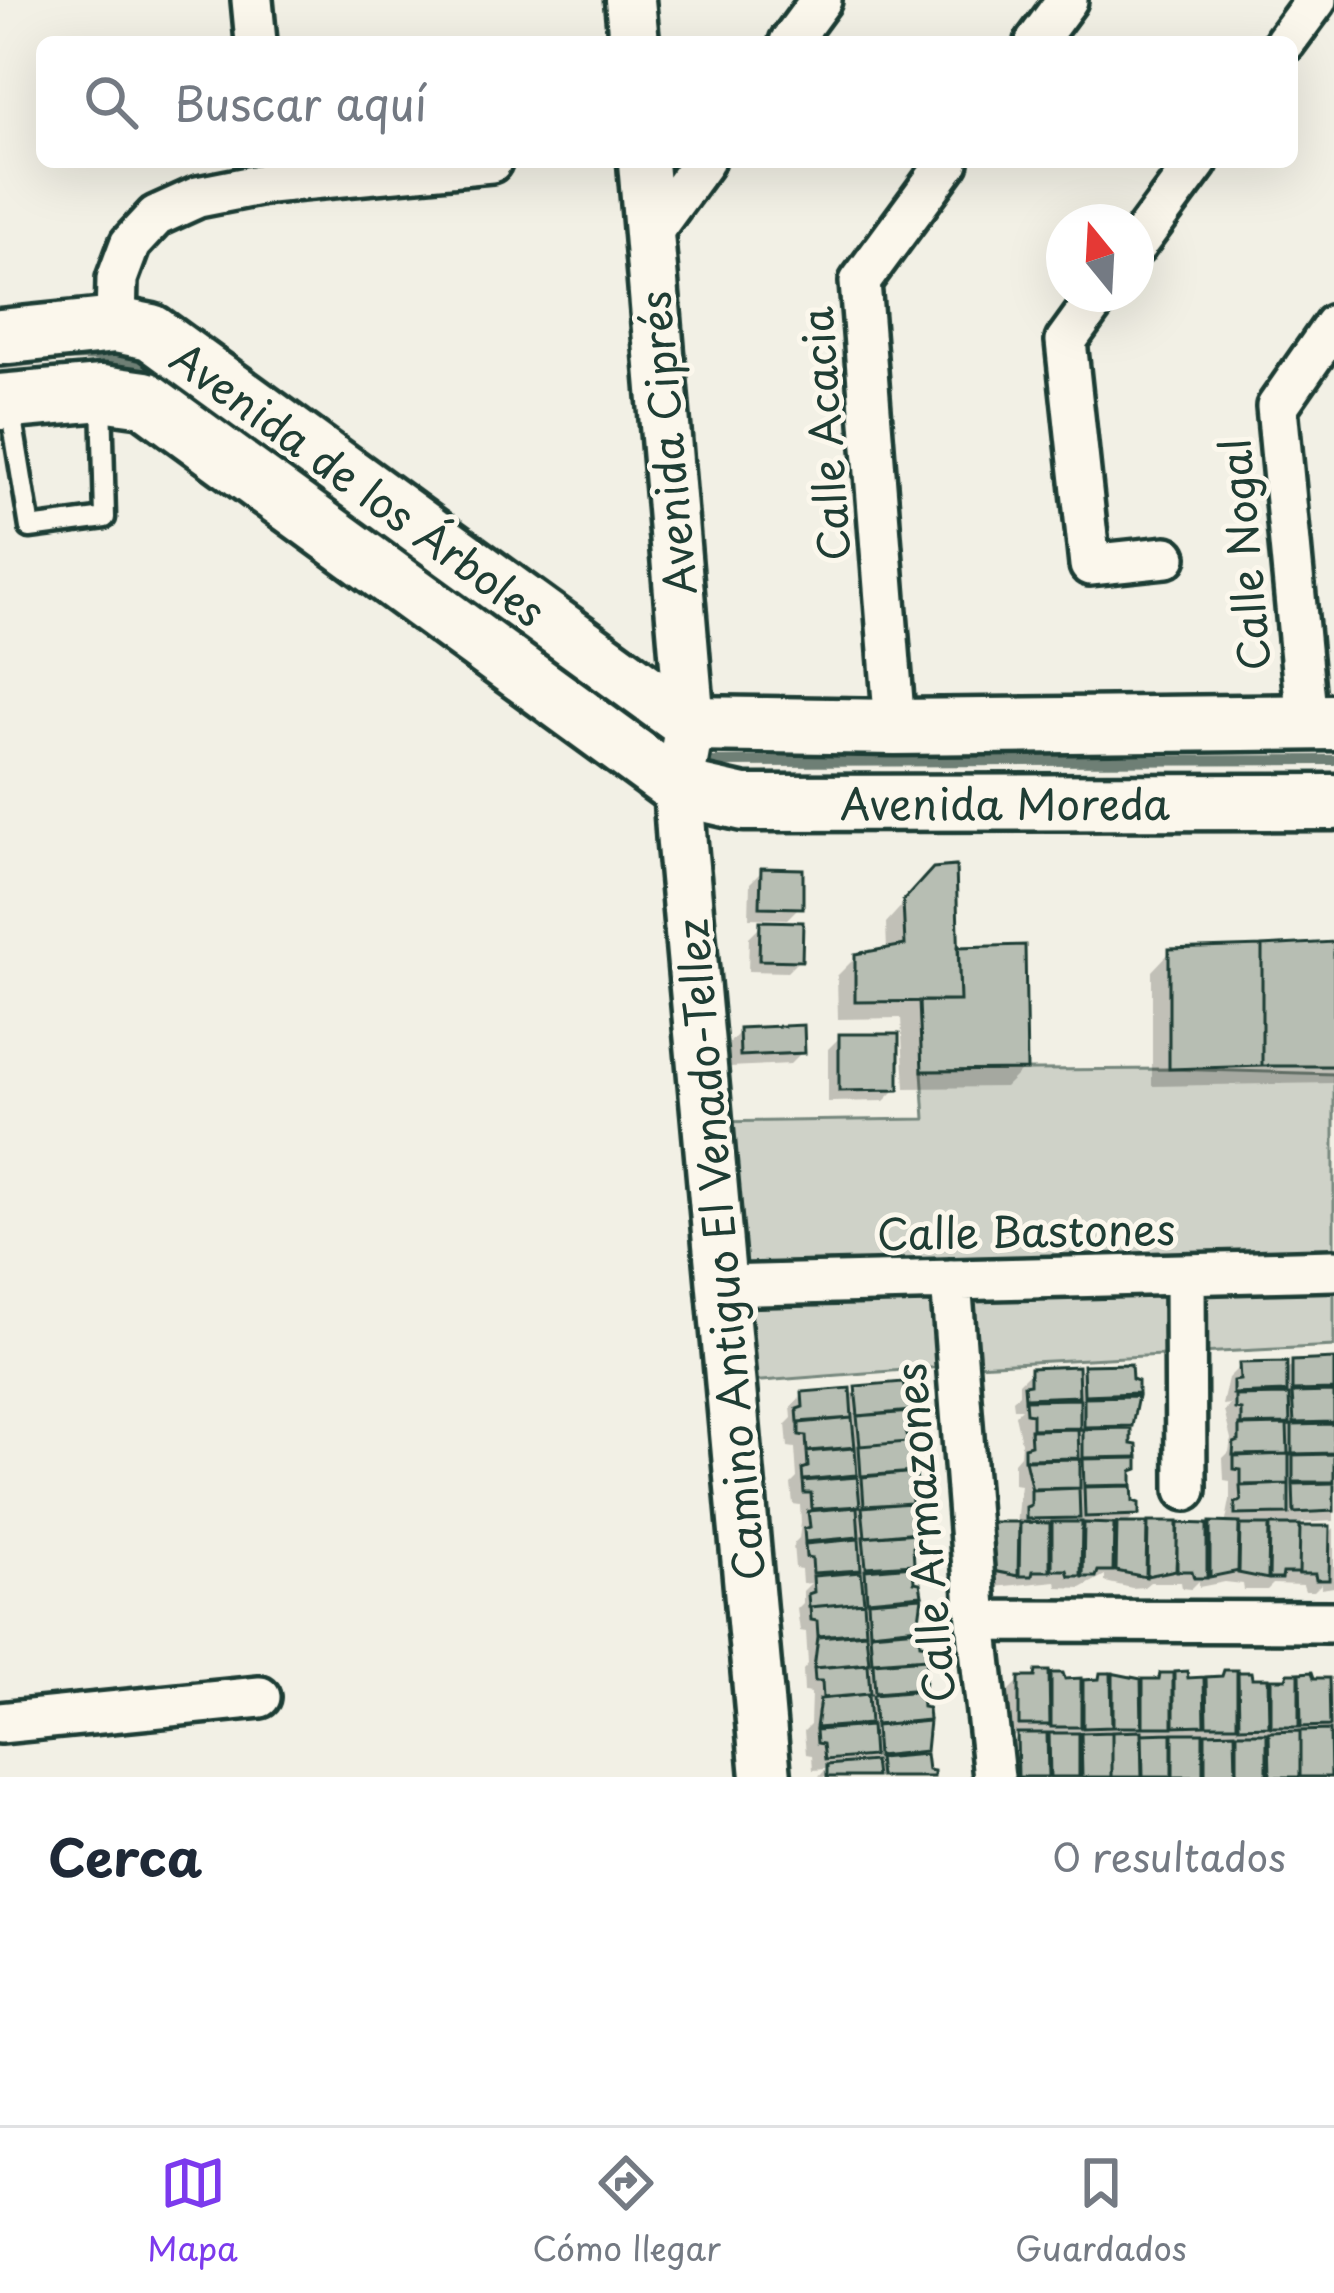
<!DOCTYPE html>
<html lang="es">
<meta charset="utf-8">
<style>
:root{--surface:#fff;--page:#f6f6f7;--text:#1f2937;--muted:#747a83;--line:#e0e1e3;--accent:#7c3aed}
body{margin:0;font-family:"Playpen Sans",sans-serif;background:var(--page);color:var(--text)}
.compass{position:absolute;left:1046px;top:204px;width:108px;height:108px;border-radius:50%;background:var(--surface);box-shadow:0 12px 48px #0002;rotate:342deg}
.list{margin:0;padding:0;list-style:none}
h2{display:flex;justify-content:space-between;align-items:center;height:156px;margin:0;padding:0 48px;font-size:51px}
h2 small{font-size:39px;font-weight:400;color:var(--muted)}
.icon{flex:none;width:66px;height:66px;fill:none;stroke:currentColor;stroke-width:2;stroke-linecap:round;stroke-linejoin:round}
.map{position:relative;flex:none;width:1334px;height:1777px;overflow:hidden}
.search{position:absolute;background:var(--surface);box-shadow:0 12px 48px #0002;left:36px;right:36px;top:36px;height:132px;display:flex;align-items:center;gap:30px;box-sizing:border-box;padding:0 42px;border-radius:18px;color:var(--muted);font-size:45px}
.sheet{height:348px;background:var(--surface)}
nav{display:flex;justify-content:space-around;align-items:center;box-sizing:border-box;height:168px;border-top:3px solid var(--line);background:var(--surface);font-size:33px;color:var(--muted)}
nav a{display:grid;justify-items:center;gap:6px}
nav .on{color:var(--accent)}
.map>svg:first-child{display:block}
</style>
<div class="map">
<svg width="1334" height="1777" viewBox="0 0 1334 1777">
<rect width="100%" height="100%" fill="#f2f0e5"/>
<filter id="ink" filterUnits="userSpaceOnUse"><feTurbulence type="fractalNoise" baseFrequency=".00833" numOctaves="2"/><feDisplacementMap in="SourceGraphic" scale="24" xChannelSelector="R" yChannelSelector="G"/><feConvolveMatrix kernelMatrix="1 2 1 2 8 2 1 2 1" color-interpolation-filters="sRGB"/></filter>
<g filter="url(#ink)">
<!-- green -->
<path fill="#cfd2c8" stroke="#77887e" stroke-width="3" d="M1169,1069L1334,1074V1346L956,1366L736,1383L711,1122L925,1119L922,1071Z"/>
<!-- shadow -->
<path fill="#0003" d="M762,871L800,906L787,919L749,918L750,883Z
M915,891L955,950L1023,1069L1005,1087L905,1088L901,1018L838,1019L837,976L856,957L887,951L886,923Z
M762,924L799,960L787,972L748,971L749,937Z
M1334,945V1083L1152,1086V971L1170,952Z
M741,1031L802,1052L790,1064L729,1067V1043Z
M840,1037L896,1089L884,1101L828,1102V1049Z
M1334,1362V1521L1298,1523V1528L1327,1529V1535L1334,1528V1587L1321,1589V1584L1314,1591H1305L1303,1585L1273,1584L1267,1590H1244L1243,1584L1225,1582L1199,1587V1581L1191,1589L1182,1588L1181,1582H1150L1144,1587L1132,1588L1105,1582V1575L1081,1588L1057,1587L1056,1581L994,1587L978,1537L1016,1525L1020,1485L1014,1484V1462L1020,1455L1021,1442L1015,1415L1022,1408H1014L1013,1400L1019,1394V1383L1031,1371L1075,1377L1084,1368L1135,1383V1407L1128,1426V1447L1135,1468L1129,1474V1487L1136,1515L1124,1526L1204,1527V1532L1211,1525L1225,1526L1230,1500V1481L1224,1480L1223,1458L1229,1452L1231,1439L1224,1411L1231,1404L1222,1405L1228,1378L1240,1366L1284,1373L1293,1364Z
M857,1389L908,1401L909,1423L904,1429L914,1483L908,1490V1521L914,1522L916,1544L910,1550L911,1562L903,1570L911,1584L918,1585L920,1608L914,1614L917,1647L923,1648L921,1687L914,1694L919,1709L925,1710L927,1732L922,1750L914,1758L931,1777H819L826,1769L813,1770L812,1755L806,1754L804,1731L810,1725L811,1693L804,1692L803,1670L808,1664L806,1632L800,1631L797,1609L803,1603V1591L811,1583L802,1584L801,1569L795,1568L793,1544L799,1538L801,1523L800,1505L793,1504L791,1484L797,1478L795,1448L788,1447L786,1424L792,1418L791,1407L803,1395L848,1398Z
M1225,1673L1249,1675L1250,1681L1283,1682L1289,1676L1326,1690L1334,1682V1777H1007L1006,1748L1018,1736H1008V1692L1020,1680H1031L1037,1674L1061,1675L1062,1682H1096L1102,1676L1123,1682H1155L1161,1676L1184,1675L1186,1681L1206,1680H1219Z"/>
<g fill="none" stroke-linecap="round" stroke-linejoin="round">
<!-- stream -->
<path stroke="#6e7f75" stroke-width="10" d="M0,364C60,359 112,342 164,382
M694,758L711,762L1334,760"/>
</g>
<!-- building -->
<path fill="#b7beb3" stroke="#1f3d34" stroke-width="3" d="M956,866L960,1001L855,1002V954L905,945L903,901L933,868Z
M761,868L803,869V908L760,907Z
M760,921L803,922L802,961L759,960Z
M1334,942V1066H1262V946Z
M1025,945L1027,1070L922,1071L919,1001H960L958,947Z
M1262,946V1066L1169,1069V949Z
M804,1025L805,1053L740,1056L739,1028Z
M839,1034H899V1090L839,1091Z
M1334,1359V1390L1292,1391V1361Z
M1287,1362V1392L1233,1394V1381L1240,1380L1239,1363Z
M1131,1364L1132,1379L1138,1381V1393L1084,1395L1083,1365Z
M1078,1366L1079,1396L1025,1398L1024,1385L1030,1384V1368Z
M903,1382L911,1411L858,1416L855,1386Z
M850,1388L852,1418L798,1422L797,1409L803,1407L802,1392Z
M1334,1392V1422L1294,1423L1292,1393Z
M1289,1395L1290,1425L1241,1426V1410L1235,1409V1396Z
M1138,1396L1132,1426L1084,1427V1397Z
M1080,1399V1429L1032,1430V1414L1026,1413L1025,1400Z
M912,1412V1424L906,1426L908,1442L860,1446L857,1416Z
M852,1418L855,1448L807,1452L806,1436L799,1435V1423Z
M1287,1424L1288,1454L1233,1455L1234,1443L1239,1441V1425Z
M1334,1424V1454L1292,1455V1425Z
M1078,1428L1079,1458L1024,1459V1447L1031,1445L1030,1429Z
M1131,1428V1444L1137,1445L1138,1458L1083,1459V1429Z
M907,1442L915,1472L861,1476L859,1446Z
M855,1447L857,1477L803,1481L802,1469L808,1467L807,1451Z
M1334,1453V1483L1293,1484V1454Z
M1289,1454V1484L1241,1485V1470L1234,1469V1456Z
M1138,1457V1469L1132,1471V1486L1084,1487L1083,1458Z
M1080,1459V1488L1032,1490L1025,1460Z
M916,1472L917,1484L911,1486L912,1503L864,1506L862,1477Z
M857,1475L860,1506L812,1509L811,1493H804L803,1480Z
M1293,1482H1334V1511L1294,1513Z
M1289,1484V1514L1235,1515V1503L1241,1501L1240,1486Z
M1132,1485L1133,1501L1139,1503V1515L1085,1517L1084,1486Z
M1079,1488L1080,1518L1026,1519V1507L1031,1505V1489Z
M910,1503L911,1519L917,1520L918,1532L865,1537L862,1507Z
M857,1507L859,1537L805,1542L804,1529L810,1527L808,1511Z
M989,1522H1019L1018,1576L988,1570Z
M1020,1522L1050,1523V1571H1033L1032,1576H1019Z
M1052,1522H1082L1081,1576H1069L1067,1570H1052Z
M1148,1522H1178L1176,1570L1147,1576Z
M1210,1522L1240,1523L1239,1571L1210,1577Z
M1084,1523L1114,1524L1113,1571H1098L1096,1577H1083Z
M1117,1523H1147L1146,1577L1116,1571Z
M1177,1523L1207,1524V1578H1194L1192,1571H1177Z
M1239,1525H1269L1268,1579L1238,1573Z
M1270,1525H1300L1299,1573H1283L1282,1579H1269Z
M1300,1526H1330L1329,1580H1316L1315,1574H1299Z
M918,1533L919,1545L913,1547L914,1564L866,1567L863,1537Z
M859,1539L861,1570L813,1573L812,1558L806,1557L805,1544Z
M913,1566L914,1582L920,1583L922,1595L867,1600L865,1570Z
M861,1572L864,1602L809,1607L808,1594L814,1592L813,1576Z
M922,1597L918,1627L870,1632L868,1601Z
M864,1602L866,1632L818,1636L817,1621L811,1620L810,1607Z
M919,1629L920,1644L926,1645L927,1658L872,1662L870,1633Z
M866,1633L869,1663L814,1668L818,1637Z
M927,1659L924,1689L875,1693L873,1663Z
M868,1664L870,1694L823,1698L822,1681H815L814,1668Z
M1224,1670H1237V1725H1207L1206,1677L1222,1676Z
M1036,1671H1049L1050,1725H1019V1677H1035Z
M1187,1671L1188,1678L1204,1677L1205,1725L1174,1726V1672Z
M1238,1672H1251L1252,1678H1268L1269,1726L1239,1727Z
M1312,1672L1314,1678H1329L1330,1726L1299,1727V1673Z
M1051,1673H1063L1065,1679L1081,1678V1727H1051Z
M1100,1673H1113V1727L1083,1728V1680L1099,1679Z
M1111,1673L1141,1679L1142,1727H1112Z
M1160,1673H1173V1727H1143V1679H1159Z
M1288,1673H1300L1301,1727H1271V1679H1286Z
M921,1691L922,1707L928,1708L929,1720L875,1725L873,1695Z
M868,1694L870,1724L816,1728L820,1699Z
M929,1721L926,1751L877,1756L875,1726Z
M871,1726L873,1756L825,1760L823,1744L817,1743L816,1730Z
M1330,1730L1331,1777H1300V1731Z
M1142,1731L1143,1777H1112V1732Z
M1300,1731V1777H1270L1269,1732Z
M1112,1732V1777H1082L1081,1733Z
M1235,1732L1236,1777H1205V1733Z
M1017,1733H1047L1048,1777H1018Z
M1049,1733H1079V1777H1050Z
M1172,1733V1777H1142L1141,1734Z
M1173,1733H1203V1777H1173Z
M1237,1733H1267V1777H1237Z
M926,1754L928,1770L934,1771V1777H880L878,1758Z
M874,1761L876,1777H827V1765Z"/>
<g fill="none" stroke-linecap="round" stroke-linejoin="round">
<!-- service casing -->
<g stroke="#1f3d34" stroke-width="27">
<path id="service" d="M10,406L30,528L105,518L102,397"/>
</g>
<!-- minor casing -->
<g stroke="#1f3d34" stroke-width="48">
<path id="minor" d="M252,0L256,42
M790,42L821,0
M1036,42L1067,0
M1285,42L1316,0
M649,236L703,162
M1136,245L1197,162
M1100,294L1066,341L1090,565L1166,557
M116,325L117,279L130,244L156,216L198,197L269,183L491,162
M1307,722L1277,407L1334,325
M895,727L860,282L948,162
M1185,1275L1186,1490
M951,1280L977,1621L994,1777
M721,1286L1334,1270
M977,1621L1334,1622
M0,1723L260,1697"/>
</g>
<!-- tertiary casing -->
<g stroke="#1f3d34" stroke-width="57">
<path id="tertiary" d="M630,0L634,42
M643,162L690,724L678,788L682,844L766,1777"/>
</g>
<!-- secondary casing -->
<g stroke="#1f3d34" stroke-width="63">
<path id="secondary" d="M0,337L116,325L151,332L690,724L895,727L1334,722
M0,402L102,393L145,399L678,788L744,803L1334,802"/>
</g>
<!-- service -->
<use href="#service" stroke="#fbf7ec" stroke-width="18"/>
<!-- minor -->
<use href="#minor" stroke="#fbf7ec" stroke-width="39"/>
<!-- tertiary -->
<use href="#tertiary" stroke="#fbf7ec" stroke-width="48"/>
<!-- secondary -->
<use href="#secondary" stroke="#fbf7ec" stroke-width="54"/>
</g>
</g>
<g text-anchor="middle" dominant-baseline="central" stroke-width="10" stroke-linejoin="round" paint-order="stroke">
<!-- street labels -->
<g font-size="42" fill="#1f3d34" stroke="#fbf7ec">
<text transform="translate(824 434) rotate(-94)">Calle Acacia</text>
<text transform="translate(666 443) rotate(-95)">Avenida Ciprés</text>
<text transform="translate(359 483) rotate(36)">Avenida de los Árboles</text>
<text transform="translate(1243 555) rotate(-95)">Calle Nogal</text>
<text x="1005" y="802">Avenida Moreda</text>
<text transform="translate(1026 1230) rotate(-1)">Calle Bastones</text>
<text transform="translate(719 1250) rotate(-95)">Camino Antiguo El Venado-Tellez</text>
<text transform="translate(923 1533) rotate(-95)">Calle Armazones</text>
</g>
</g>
</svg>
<svg class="compass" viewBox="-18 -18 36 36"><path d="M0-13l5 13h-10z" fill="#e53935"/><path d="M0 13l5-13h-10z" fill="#747a83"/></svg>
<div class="search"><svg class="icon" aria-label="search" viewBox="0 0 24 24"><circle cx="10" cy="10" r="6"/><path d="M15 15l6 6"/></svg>Buscar aquí</div>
</div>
<section class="sheet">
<h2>Cerca<small>0 resultados</small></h2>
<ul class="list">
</ul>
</section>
<nav>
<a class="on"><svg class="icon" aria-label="map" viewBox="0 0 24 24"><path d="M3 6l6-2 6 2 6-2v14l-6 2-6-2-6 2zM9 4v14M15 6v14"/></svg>Mapa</a>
<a><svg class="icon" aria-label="directions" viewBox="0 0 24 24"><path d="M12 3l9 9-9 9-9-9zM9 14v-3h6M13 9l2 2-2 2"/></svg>Cómo llegar</a>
<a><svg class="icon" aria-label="saved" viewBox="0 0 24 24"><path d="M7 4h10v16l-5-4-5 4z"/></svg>Guardados</a>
</nav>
